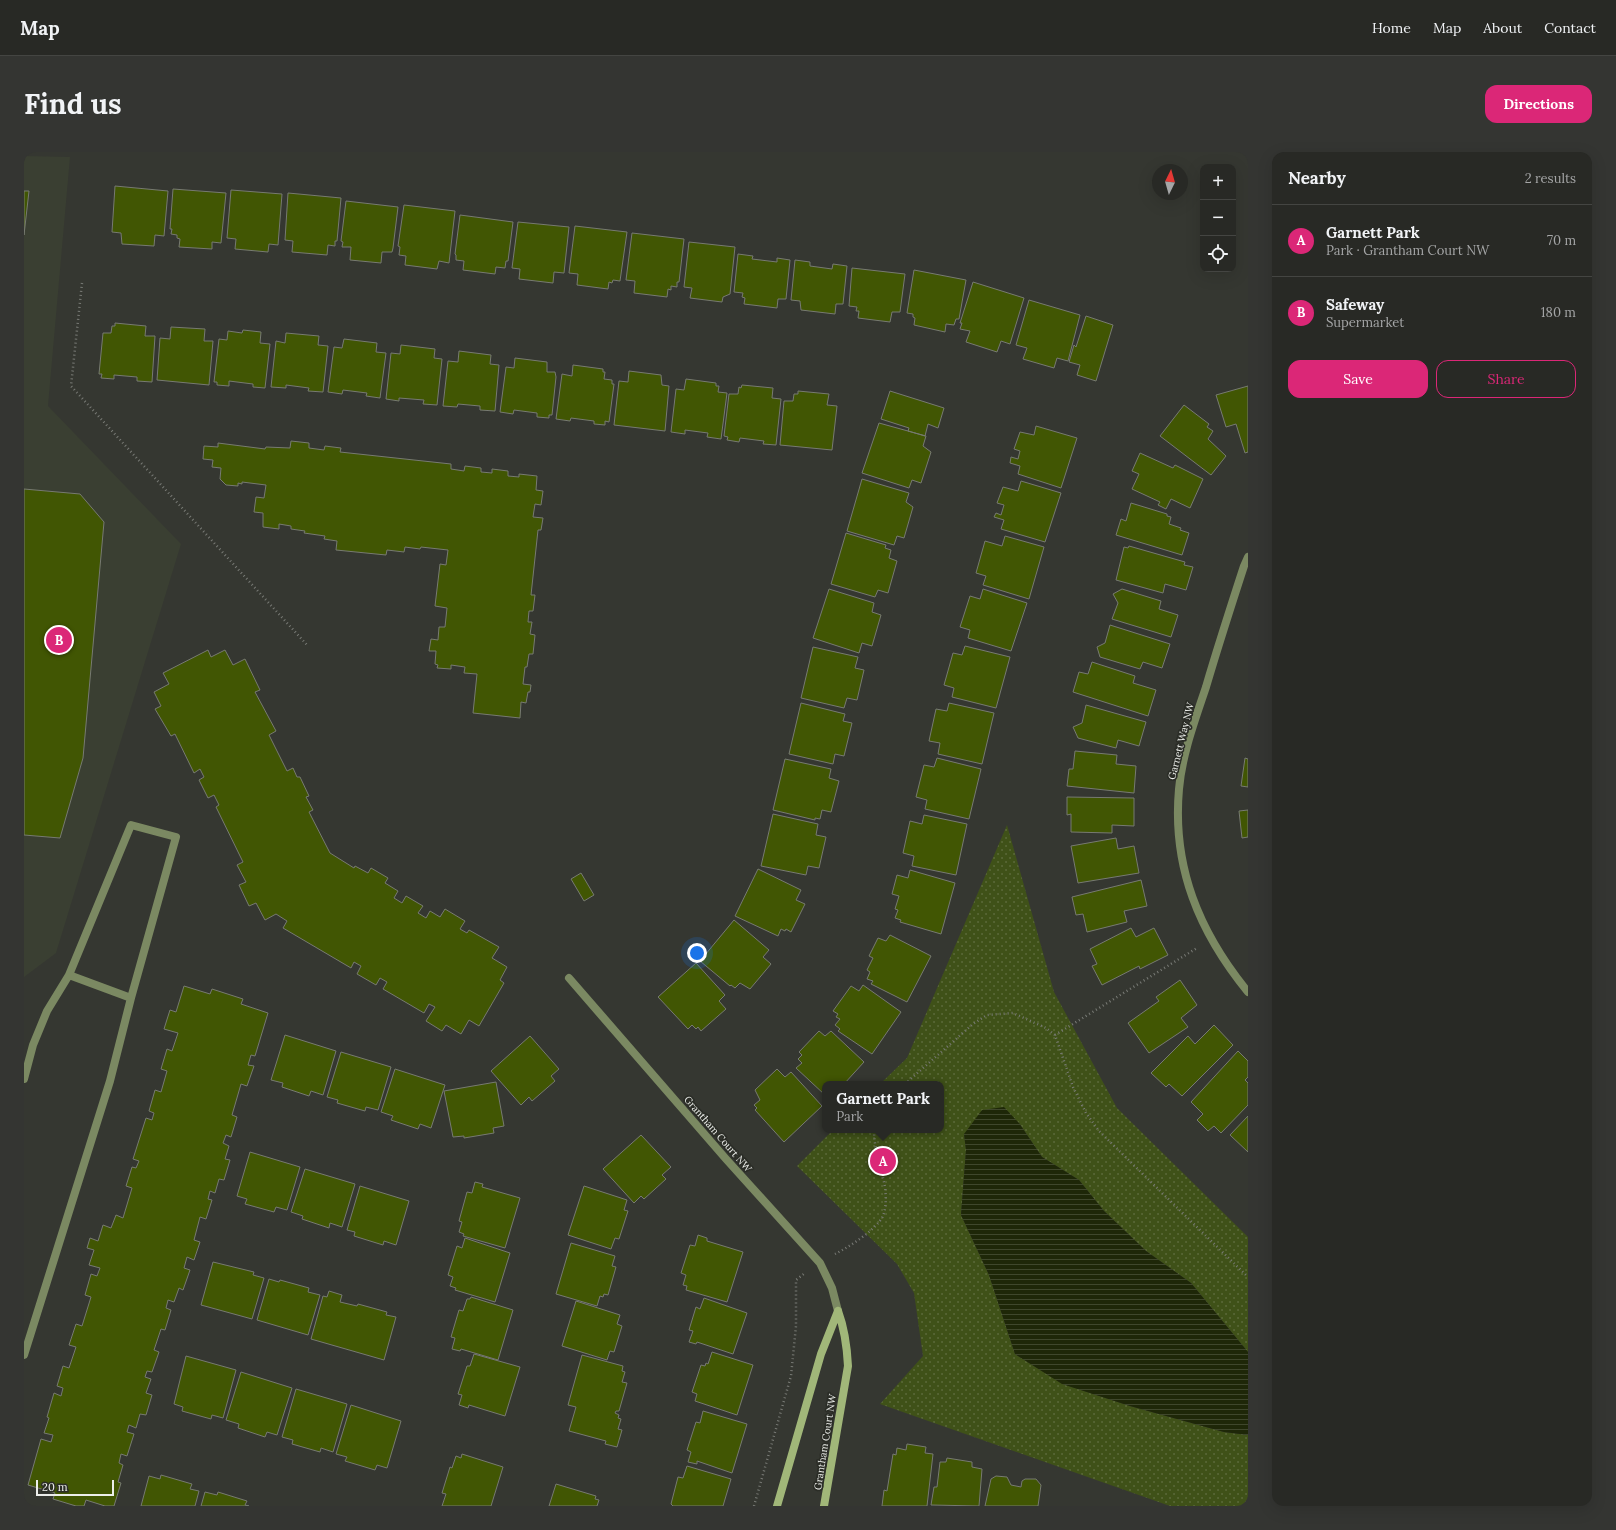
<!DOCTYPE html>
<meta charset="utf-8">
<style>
:root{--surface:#282925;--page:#343532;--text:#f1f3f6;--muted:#a5a6a7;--line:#444542;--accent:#db2777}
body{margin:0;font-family:Lora,serif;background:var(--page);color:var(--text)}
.controls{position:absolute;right:12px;top:12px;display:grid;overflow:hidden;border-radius:8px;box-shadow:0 4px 16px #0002}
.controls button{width:36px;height:36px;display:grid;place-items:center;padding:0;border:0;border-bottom:1px solid var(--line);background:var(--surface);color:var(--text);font:20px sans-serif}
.compass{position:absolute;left:1128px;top:12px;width:36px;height:36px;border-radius:50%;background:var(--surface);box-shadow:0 4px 16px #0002;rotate:5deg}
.scale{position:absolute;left:12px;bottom:10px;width:78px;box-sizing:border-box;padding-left:4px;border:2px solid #eceeea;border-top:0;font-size:11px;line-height:14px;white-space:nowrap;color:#eceeea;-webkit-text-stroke:3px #2b2d27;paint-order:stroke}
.you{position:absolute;left:673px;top:801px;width:14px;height:14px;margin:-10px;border:3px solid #fff;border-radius:50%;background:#1a73e8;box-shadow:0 0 0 6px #1a73e833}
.badge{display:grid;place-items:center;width:26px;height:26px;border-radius:50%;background:var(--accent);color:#fff;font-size:13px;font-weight:700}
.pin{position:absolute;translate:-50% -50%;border:2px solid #fff;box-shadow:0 1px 4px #0006}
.popup{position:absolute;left:798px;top:929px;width:122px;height:52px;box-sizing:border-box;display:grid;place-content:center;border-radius:8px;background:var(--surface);filter:drop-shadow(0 1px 3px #0005);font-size:13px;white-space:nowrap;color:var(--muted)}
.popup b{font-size:15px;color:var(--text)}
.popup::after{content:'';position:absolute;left:50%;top:100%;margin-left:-8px;border:8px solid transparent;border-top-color:var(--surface)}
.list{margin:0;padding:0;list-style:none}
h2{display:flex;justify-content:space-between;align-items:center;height:52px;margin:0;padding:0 16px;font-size:17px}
h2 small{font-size:13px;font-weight:400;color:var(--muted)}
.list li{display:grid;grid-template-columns:26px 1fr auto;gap:12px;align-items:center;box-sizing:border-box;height:72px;padding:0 16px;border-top:1px solid var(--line)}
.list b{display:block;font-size:15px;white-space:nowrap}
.list p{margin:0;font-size:13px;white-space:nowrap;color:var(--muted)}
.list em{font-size:13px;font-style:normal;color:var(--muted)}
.actions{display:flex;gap:8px;padding:12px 16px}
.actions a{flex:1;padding:9px 0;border:1px solid var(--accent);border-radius:12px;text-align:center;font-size:14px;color:var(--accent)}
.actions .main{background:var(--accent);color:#fff}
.icon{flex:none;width:22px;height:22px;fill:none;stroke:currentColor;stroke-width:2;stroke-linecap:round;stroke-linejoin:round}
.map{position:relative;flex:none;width:1224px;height:1354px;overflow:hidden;border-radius:12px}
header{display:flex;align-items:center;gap:24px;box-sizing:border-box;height:56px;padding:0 20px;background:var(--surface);border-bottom:1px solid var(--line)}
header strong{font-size:19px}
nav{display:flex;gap:22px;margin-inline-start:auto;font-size:14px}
.intro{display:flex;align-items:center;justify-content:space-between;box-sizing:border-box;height:96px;padding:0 24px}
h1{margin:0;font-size:28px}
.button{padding:10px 18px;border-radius:12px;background:var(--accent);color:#fff;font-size:14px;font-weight:700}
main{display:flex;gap:24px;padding:0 24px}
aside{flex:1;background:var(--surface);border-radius:12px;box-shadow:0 4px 16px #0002}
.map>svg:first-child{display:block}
</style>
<header>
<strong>Map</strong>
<nav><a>Home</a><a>Map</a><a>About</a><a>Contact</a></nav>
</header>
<div class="intro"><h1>Find us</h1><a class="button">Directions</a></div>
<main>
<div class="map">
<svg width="1224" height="1354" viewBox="0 0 1224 1354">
<defs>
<pattern id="park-dots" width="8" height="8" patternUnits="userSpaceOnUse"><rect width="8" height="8" fill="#3f5118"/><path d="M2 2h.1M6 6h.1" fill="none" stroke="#5b6a3a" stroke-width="1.8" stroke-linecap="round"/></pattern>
<pattern id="water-rules" width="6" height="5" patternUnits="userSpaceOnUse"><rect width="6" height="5" fill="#1e2708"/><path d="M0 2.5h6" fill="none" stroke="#3f472c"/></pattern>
</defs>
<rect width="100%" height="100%" fill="#353731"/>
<!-- built -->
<path fill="#3a3f32" d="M0,4L46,5L24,254L157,392L32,801L0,825Z"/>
<!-- park -->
<path fill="url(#park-dots)" d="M983,673L1030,840L1093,956L1224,1085V1200L1167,1131L1122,1099L1080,1059L1055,1028L1018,1005L995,971L940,982L942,998L937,1063L965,1123L991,1202L1039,1232L1106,1254L1200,1280L1224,1283V1354H1146L856,1252L899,1204L890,1141L873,1112L773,1014L809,978H917V932H856L883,906Z"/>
<!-- water -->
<path fill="url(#water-rules)" d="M980,955L995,971L1018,1005L1055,1028L1080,1059L1122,1099L1167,1131L1224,1200V1283L1200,1280L1106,1254L1038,1232L991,1202L965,1123L937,1063L942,998L940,982L958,958Z"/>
<!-- building -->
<path fill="#415603" stroke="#777a72" d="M91,34L144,39L140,84L131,83L130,94L98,92L97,81L88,80Z
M149,37L202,41L197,91L188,90V97L155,95L156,87L153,86V83L147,82L148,77H146Z
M207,38L258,42L254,93L245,92L244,100L211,97L212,87L203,86Z
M0,39H5L0,83Z
M264,41L317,46L313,89H311V94L304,93L303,103L268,100L269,89L261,88Z
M322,49L374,55L369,96L368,100H358L357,111L326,108L327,95H318L319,90L317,89Z
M380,53L431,59L425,111L415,109L413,117L381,113L382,104L375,103L376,95L374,94Z
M436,63L489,70L484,109H482L481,116L472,115L471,122L439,118L440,109L432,108V103L431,102Z
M494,70L545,75L540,121L530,120L529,131L495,127L496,117L488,116Z
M551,74L603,80L596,129L589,128L588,131L585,130L584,137L553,133L554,122L545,121Z
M608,81L660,87L655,130H653V135L647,134V138L644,137L643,145L610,141L611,129L602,128Z
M665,90L711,95L706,142L699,145L698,150L666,146L668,136L660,135Z
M714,102L729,104L728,107L753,110V106L766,108L762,147H754L753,156L720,152L721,146L718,145L719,141L710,140Z
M771,108L786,110V114L808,117L809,112L823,114L819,152H812L811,162L777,158L776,149L767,148Z
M828,116L881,122L876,160H868L866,170L834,166L835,159H832L833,155L825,154Z
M890,118L942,128L935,167H932L930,173L922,172L921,180L890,173L891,166L889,165V162L883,161Z
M949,130L1000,146L986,192L977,189L973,200L942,190L946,179L936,177L938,171H936Z
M1005,148L1056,163L1044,209L1033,206L1030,216L999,207L1003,196L992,193Z
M1062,164L1089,173L1072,229L1053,223L1056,213L1045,210L1050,193L1052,195Z
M91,171L122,174L121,184H131L128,230L113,229V225L90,223V227L77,226L78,222H75L79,181H87L88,174H91Z
M147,175L181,177L180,189H189L185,233L133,228L136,186L146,187Z
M219,178L237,180L236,191L246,192L241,236L229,235V232L205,229V234L193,233V230H190L195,187L203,188L204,179L218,181Z
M262,181L295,184L294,193L304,194L299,240L284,239L285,236L262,233V236L247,235L252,189L261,191Z
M320,187L353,191L352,200L362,201L356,246L342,244L343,241L319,238L318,242L304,240L310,195L318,196Z
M377,193L411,197L410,206L418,207L413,253L399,252L400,248L375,246V249L362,247L367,201L376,202Z
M435,199L467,203L466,212L475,213L471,259L456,258V254L434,252L433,255L419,254L424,209L434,210Z
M491,206L523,210V220H531L532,225L528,263H525V266L513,265V261L490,258L489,262L476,260L482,215L490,216Z
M549,213L579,217V220H581L580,227L588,228V232H590L585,270L581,269V273L570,272V269L547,266L546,269L532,267L538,222L548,224Z
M605,219L637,223L638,233L645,234L641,279L590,273L595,229L604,230Z
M662,227L692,231V234H695L694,240L703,241L697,287L683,285L684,281L661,278V282L647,280L652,237L660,238Z
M718,233L749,236L748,246L757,247L752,293L739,292L740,289L716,286L715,290L703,288L704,285L700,284L705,242H714L715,235L717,236Z
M1224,234V300L1221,301L1212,272L1202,275L1192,243Z
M774,239L805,242L803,253L813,254L808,298L756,293L760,249H769L770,242H774Z
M866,239L920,256L914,276L904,272L901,284L884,279L885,276L857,267Z
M1160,253L1185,272L1183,275L1189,279L1184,287L1202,304L1187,323L1136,284Z
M855,271L902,284L899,294L907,300L897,331L888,328L885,336L838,321Z
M1012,274L1053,286L1037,336L994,322L996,314L986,311L987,305L994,307L996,299L990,297L996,280L1010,283Z
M267,289L285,291V296L300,298L301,294L317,296L316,300L427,312V317L440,319L441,314L457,316V320L468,321V317L484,319V324L495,325V322L513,324L512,338L519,339L517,353L511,352L509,365L519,366L517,378H514L507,443H511L509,459H505L504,470H508L506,482L511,483L509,502H505L503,515H501L499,532L507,533L506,540H504L502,551L497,550L496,566L449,561L453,522L440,521L441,515L427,513V517L413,516L414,513L411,512L412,499H405L407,487L414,488L415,475H421L423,456L411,454L416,412L422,413L424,398L397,395L396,397L381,395L380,400L363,398L362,403L312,398L313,389L300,387L301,384L280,381L281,379L267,377V374L255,372V377L239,375V361L230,360L232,345L240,346L242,333L218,330V332L214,331V334L202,333L196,327L197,316L188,315L189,308L179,307L180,294L194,295V291L241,297L242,295L266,296Z
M1116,301L1149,316L1151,313L1179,327L1166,356L1147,347L1142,357L1134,353L1136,350L1108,337L1115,322L1108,319Z
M838,327L885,341L882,350L889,355L880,386L873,384L870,393L823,379Z
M997,329L1037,341L1021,390L977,377L980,368L970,365L972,361L977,363L980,353L973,351L979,335L994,339Z
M0,337L56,342L80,370L59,606L36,686L0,683Z
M1107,351L1143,362V364L1147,365L1145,372L1157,376L1156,378L1165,381L1158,403L1092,383L1097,367L1102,369Z
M822,381L862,393L861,396L867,398L865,406L873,409L864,441L854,438L851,445L807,432Z
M981,384L1020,395L1005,447L959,433L962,424L952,421L961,389L978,394Z
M1105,394L1161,410L1160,413L1169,415L1162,438L1141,432L1139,441L1092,428L1100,395L1104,396Z
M805,437L850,451L848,460L857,463L848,494L838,491L835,501L789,486Z
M959,437L1003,451L987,499L944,486L946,478L936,475L946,444L956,447Z
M1098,437L1137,449L1135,457L1154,463L1147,485L1088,467L1094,451L1089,442Z
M1086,473L1146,492L1138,516L1119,510L1116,517L1076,505L1073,495L1081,491Z
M941,494L986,505L972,556L928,545L930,536L920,533L929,501L938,503Z
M789,495L834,505L831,516L840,518L833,548L823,546L820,556L777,546Z
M184,498L187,505L201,498L209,513L221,507L236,538L231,540L252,579L245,583L263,619L269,616L273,625H276L285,644L282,645L289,658L285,660L306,701L330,716L331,714L344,721L347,716L364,726L361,731L374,739L370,746L378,751L382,744L399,754L394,761L402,766L406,759L416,765L421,757L441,769L436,777L443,781L445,778L475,795L468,806L483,815L476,828L480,831L455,874L445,868L437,882L422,873L418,879L402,869L411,855L405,852L400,861L359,837L363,830L356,826L352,833L333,822L337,814L330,810L327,816L259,776L263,769L252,762L241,768L232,751L225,754L215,733L222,730L213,713L219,710L192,655L195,653L190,643L184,646L175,628L180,625L176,617L170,621L151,582L147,584L131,557L137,554L130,540L145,532L139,521Z
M1068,510L1111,524L1109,531L1132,538L1124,564L1049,540L1055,520L1064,522Z
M777,551L821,562L819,569L828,571L820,604L811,602L809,612L765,602Z
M925,551L970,561L958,612L914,602L916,591L905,589L912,557L923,559Z
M1062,553L1122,570L1115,594L1094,588L1092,596L1054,586L1049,575L1058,571Z
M1051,599L1093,603L1092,612L1112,614L1110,641L1043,634L1045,617H1049Z
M913,606L957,617L945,667L901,657L903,648L892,645L900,613L910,615Z
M1221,606L1224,607V635L1217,634Z
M761,607L807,617L805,626L815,629L807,660L798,658L796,667L791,666V668L749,658Z
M1043,645L1110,646V674L1088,673V681L1047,680V662L1043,663Z
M1224,658V685L1218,686L1215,659Z
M749,662L794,672L792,683L802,685L795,716L784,714L782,723L737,714Z
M900,663L943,672L932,723L888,714L890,704L879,701L886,669L898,672Z
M1092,686L1094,697L1110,694L1115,721L1054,731L1047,694Z
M734,717L777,738L772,748L781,752L767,780L762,777L761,779L757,777L754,784L711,764Z
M886,718L931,731L917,782L876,770L877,768L871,766L874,758L871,757L875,744L868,742L873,723L884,726Z
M557,721L570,743L560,749L547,727Z
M1117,728L1123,754L1100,759L1103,770L1063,780L1059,762L1052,763L1048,745Z
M710,768L745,798L739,805L747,812L726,837L716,831L711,836L707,833L706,834L676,809Z
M1107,776L1112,785L1130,776L1144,803L1116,817L1115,814L1078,833L1068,814L1073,812L1066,797Z
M866,783L907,804L883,850L847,832L849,829L843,827L846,820L843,818L849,806L845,804L854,786L862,789Z
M672,811L701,843L695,849L702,857L677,879L674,875L672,877L668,873L664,877L634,845Z
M1156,828L1173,853L1157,866L1164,875L1125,901L1104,871L1135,849L1132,845Z
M839,833L877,860L848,902L814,879L816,877L811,873L816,867L812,865L814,862L809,859L827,834L835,839Z
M160,834L186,842L188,837L219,847L217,852L244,861L231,904L227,903L224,913L230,914L223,934L217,932L208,963L213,965L207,985L202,983L199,991L205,994L201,1007L206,1008L200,1028L195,1027L191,1041L186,1039L184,1047L188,1048L182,1067L176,1065L170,1088L176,1090L170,1108L163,1105L160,1116L166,1118L159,1138L155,1136L150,1150L144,1148L142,1156L147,1158L141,1178L137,1177L130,1198L135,1200L128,1220L123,1219L121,1225L127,1227L122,1241L128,1243L122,1263L116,1262L112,1276L105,1273L103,1280L110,1282L103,1304L97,1302L95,1311L99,1313L94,1330L97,1331L90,1354H81L62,1348L60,1354H52L29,1347L31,1341L4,1333L17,1287L27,1290L29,1283L20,1281L25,1266L23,1265L30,1241L37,1244L39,1236L33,1234L39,1214L45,1216L52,1195L45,1193L52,1172L58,1174L67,1145L61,1143L67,1122L73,1124L76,1116L65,1113L70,1098L63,1096L66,1086L74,1089L79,1073L87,1076L92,1063L99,1066L108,1036L102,1034L108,1015L112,1016L115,1009L109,1007L122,966L128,968L130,961L125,959L131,938L137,940L143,919L137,917L143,897L148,899L154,881L140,877L146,858L152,860Z
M1190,873L1209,893L1158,944L1145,932L1142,935L1127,921L1164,884L1171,892Z
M795,879L801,884L807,879L840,910L820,932H801V943L772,916L778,911L774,907L778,903L775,900Z
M261,883L312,899L299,943L287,939L285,944L258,935L259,931L247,928Z
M506,884L535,917L527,924L531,929L508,949L505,945L497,953L467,919Z
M1214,899L1224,909V925L1221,928L1224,931V953L1197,981L1190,974L1184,979L1173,968L1179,962L1167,950Z
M317,900L367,915L354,958L342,955L341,959L313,951L314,948L303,945Z
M371,917L421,933L407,976L396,972L394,977L367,968L369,964L357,960Z
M753,917L761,925L767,920L798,954L760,990L731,958L733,956L730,953L736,948L731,938Z
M472,930L480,974L469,976L470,981L440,986V984L429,985L420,939Z
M1224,964V1000L1206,983Z
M617,983L647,1015L638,1023L642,1027L620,1047L617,1044L610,1051L579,1017Z
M226,1000L276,1015L263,1058L252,1055L250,1060L221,1052L223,1047L213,1044Z
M281,1017L331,1032L318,1075L306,1071L305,1076L278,1067L279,1064L267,1060Z
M451,1030L459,1032L458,1035L496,1046L481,1096L439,1084L440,1082L435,1080L438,1070L435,1069L443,1040L448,1041Z
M336,1034L385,1049L372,1093L360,1089L359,1093L330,1084L331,1080L323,1078Z
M560,1034L603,1048L600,1058L604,1059L595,1087L591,1086L587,1097L544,1083Z
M674,1083L683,1086V1089L719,1100L703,1150L662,1138L663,1134L659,1133L662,1123L657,1121L666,1093L671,1094Z
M441,1086L486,1101L471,1150L431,1138L432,1136L426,1134L429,1125L424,1123L433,1094L438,1096Z
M547,1091L591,1104L588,1114L592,1115L584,1143L580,1142L579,1145L576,1144L573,1154L532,1142Z
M189,1110L230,1120L229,1123L240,1126L228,1167L177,1153Z
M245,1127L255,1130L256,1128L285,1136L284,1140L296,1143L284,1183L233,1168Z
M305,1139L318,1143L316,1150L333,1154L334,1152L363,1160L362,1163L372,1165L360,1208L287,1187L299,1144L303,1145Z
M447,1145L489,1158L474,1208L437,1197L436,1199L428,1197L431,1186L427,1185L435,1158L439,1159L443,1147H446Z
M680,1146L723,1161L709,1202L673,1190L672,1192L665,1190L669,1179L665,1178L672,1155L676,1157Z
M552,1149L596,1163L593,1172L598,1174L590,1200L586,1199L583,1208L538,1194Z
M688,1200L729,1213L713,1263L671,1249L673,1242L668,1240L677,1213L681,1214L682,1211L684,1212Z
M450,1202L496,1215L481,1264L445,1253L444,1256L435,1253L438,1243L434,1242L443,1214H446Z
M558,1203L599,1214L598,1219L601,1220L598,1230L603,1231L595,1259H592L591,1261L595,1263L594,1266L597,1267L594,1277L598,1278L593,1295L581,1292L582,1289L545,1279L552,1255L544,1253Z
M162,1204L212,1218L199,1266L188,1263L187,1267L158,1259L159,1255L150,1252Z
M217,1220L268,1236L253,1283L243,1280L241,1285L214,1276L215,1272L202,1268Z
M272,1237L323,1252L309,1300L297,1296L296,1300L268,1292L269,1288L258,1285Z
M327,1253L377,1269L363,1316L353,1313L351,1318L321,1309L323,1305L312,1302Z
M679,1259L723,1272L708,1321L673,1309V1312L664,1310L667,1300L663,1298L672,1270L676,1271Z
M883,1292L902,1295L901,1301L909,1302L903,1354H858L860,1338L863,1339L869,1302L872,1303L873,1296L882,1298Z
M438,1302L479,1315L467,1354H418L422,1342L418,1341L426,1315L428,1316L432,1304L437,1306Z
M923,1306L948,1310V1315L958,1317L955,1354L907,1353L910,1335H913L916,1310H922Z
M663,1314L707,1327L699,1354H649L647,1352L654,1325L659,1326Z
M137,1323L168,1332L166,1337L175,1339L171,1354H117L125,1324L136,1327Z
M972,1324L983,1325L987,1333L997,1335L998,1329L1001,1327H1012L1017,1333L1014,1354H961L967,1327Z
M532,1332L572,1344L571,1347L575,1348L573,1354H525Z
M181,1340L193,1343L194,1340L223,1349L221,1353L225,1354H177Z"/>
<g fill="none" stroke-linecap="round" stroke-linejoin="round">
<!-- path -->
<path stroke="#797b76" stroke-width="2.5" stroke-dasharray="1 3" stroke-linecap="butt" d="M58,131L47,234L284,494
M1031,883L1173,796
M881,932L949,872L963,863L989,861L1022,876L1031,883L1049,935L1062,961L1075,979L1224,1125
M811,1102C825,1095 852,1078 859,1064C863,1054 862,1039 860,1030C856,1012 850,996 850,978
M730,1354L767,1224L772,1174V1128L781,1121"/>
<!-- lane -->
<path stroke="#7b8962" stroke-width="8" d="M45,823L107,673L152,685L107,846
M0,927L9,893L23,859L45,823L107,846L86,929L0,1203"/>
<!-- street -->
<path stroke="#7b8962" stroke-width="8" d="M1224,405L1220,414C1207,454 1194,494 1182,535C1171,568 1158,602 1155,637C1148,715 1175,780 1224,840
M545,826L702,1007L796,1111L808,1136L814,1159"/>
<!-- secondary -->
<path stroke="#a1b779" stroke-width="8" d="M753,1354L797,1202L814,1159
M800,1354L824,1214C823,1194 821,1178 814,1159"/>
</g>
<g text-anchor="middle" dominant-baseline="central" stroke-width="3.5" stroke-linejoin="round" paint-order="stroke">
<!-- street labels -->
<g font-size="10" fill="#eceeea" stroke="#2b2d27">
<text transform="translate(1157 589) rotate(-76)">Garnett Way NW</text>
<text transform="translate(694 982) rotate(49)">Grantham Court NW</text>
<text transform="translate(801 1290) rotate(-81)">Grantham Court NW</text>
</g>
</g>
</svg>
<div class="controls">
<button>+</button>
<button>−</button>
<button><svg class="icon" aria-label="locate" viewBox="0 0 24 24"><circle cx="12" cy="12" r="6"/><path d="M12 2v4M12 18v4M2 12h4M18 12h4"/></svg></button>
</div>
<svg class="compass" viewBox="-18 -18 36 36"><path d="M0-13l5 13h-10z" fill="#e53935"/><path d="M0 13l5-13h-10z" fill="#a5a6a7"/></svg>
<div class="scale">20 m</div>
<div class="you"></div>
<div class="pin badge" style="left:859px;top:1009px">A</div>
<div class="popup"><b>Garnett Park</b>Park</div>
<div class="pin badge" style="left:35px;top:488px">B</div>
</div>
<aside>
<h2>Nearby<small>2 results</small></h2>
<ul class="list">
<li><span class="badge">A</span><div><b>Garnett Park</b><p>Park · Grantham Court NW</p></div><em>70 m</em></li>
<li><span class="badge">B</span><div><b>Safeway</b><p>Supermarket</p></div><em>180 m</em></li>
</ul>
<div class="actions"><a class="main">Save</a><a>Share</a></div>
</aside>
</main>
